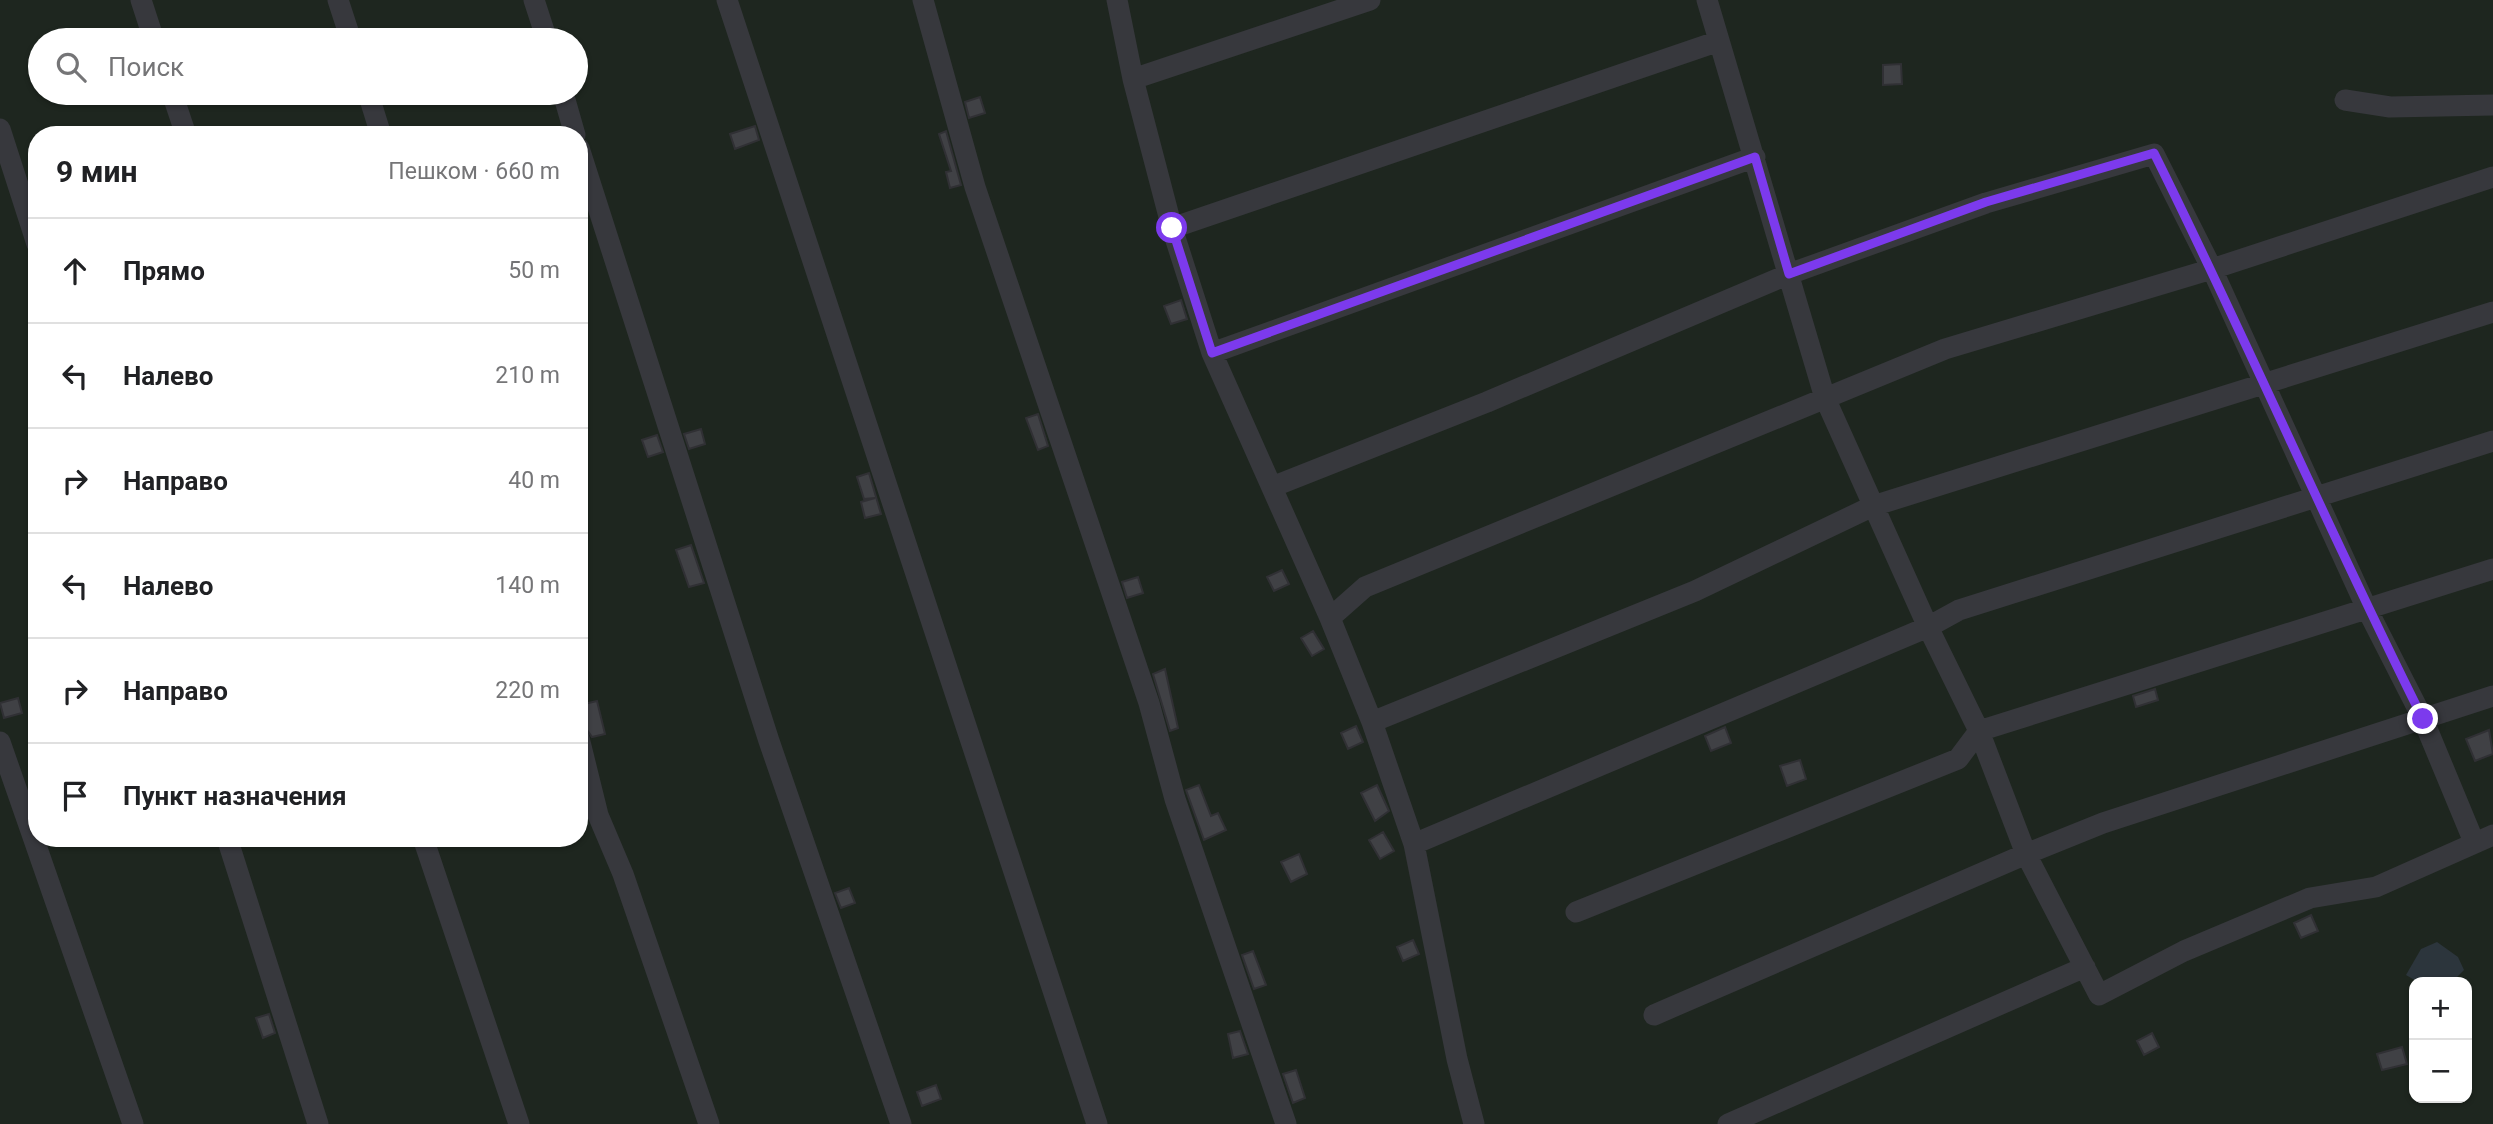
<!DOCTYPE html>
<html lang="ru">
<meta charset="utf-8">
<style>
:root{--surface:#fff;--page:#f2f2f2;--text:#202124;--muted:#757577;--line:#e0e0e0}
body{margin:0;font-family:Roboto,sans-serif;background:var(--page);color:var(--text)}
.controls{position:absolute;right:21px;bottom:21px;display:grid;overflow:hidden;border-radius:14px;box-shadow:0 2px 5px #0004}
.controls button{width:63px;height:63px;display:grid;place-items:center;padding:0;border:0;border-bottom:2px solid var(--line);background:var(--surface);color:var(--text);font:35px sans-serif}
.stop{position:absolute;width:21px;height:21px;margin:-16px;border:5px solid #7c3aed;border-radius:50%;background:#fff}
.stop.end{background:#7c3aed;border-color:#fff;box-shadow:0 2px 7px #0008}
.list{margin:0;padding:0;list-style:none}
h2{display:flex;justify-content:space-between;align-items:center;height:91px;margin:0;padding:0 28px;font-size:30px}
h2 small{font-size:23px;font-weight:400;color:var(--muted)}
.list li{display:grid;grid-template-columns:46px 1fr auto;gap:21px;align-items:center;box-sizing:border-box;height:105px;padding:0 28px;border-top:2px solid var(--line)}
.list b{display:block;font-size:26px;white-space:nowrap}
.list em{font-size:23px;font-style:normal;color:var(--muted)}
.icon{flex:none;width:38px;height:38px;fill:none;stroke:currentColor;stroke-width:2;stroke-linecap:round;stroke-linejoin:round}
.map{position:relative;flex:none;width:2493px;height:1124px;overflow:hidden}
.search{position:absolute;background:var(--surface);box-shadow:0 2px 5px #0004;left:28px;top:28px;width:560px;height:77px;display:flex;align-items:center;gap:18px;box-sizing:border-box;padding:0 24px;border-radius:38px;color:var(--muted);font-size:26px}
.panel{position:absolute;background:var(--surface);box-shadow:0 2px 5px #0004;left:28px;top:126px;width:560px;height:721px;border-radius:28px}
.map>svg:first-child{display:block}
</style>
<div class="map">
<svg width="2493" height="1124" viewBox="0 0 2493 1124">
<rect width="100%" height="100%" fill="#161618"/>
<!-- green -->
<path fill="#1e261f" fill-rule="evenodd" d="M0,0H2493V1124H0ZM40,40H576V93H40ZM37,135H579V838H37ZM2414,982H2467V1098H2414Z"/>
<!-- water -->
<path fill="#2c353c" d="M2437,942L2458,957L2464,970L2452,982H2418L2406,975L2421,949Z"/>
<!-- building -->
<path fill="#404145" stroke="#303034" stroke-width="2" d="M1901,64L1902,84L1883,85V65Z
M980,97L985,113L969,118L965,102Z
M755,126L759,140L735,149L730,134Z
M946,131L961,185L950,188L946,172L951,171L939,134Z
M1181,300L1187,319L1171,324L1164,306Z
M1038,414L1048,446L1038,450L1026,418Z
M701,429L705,444L689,449L684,434Z
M657,435L663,452L648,457L642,440Z
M869,473L881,514L865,518L861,502L875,498L864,499L857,477Z
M691,545L704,583L689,587L676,550Z
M1282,570L1289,584L1274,591L1267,577Z
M1138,577L1143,593L1127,598L1122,582Z
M1313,631L1324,649L1312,656L1301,638Z
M1165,669L1178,728L1170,731L1153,674Z
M2155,689L2158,700L2136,707L2133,696Z
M18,698L22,713L4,718L0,703Z
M597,701L605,734L592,737L585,727L580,705Z
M1356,726L1363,742L1348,749L1341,733Z
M1725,727L1731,743L1711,751L1705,736Z
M2489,730L2493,754L2475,761L2466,739Z
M1800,760L1806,779L1787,786L1780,766Z
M1199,785L1211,816L1218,813L1226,830L1204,840L1186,790Z
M1377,785L1389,811L1375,821L1361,793Z
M1383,832L1394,851L1380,859L1369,840Z
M1299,854L1307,874L1291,882L1281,862Z
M849,888L855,903L841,908L835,893Z
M2311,915L2318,931L2301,938L2294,923Z
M1413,940L1419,954L1403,961L1397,947Z
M1253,951L1266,985L1254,989L1242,955Z
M269,1014L275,1033L263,1038L256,1018Z
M1240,1031L1248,1054L1233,1058L1228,1034Z
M2152,1033L2159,1047L2144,1055L2137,1041Z
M2402,1047L2407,1064L2382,1070L2377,1054Z
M1296,1070L1305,1098L1293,1103L1283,1074Z
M936,1085L941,1099L922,1106L917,1092Z"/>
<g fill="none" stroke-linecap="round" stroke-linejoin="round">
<!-- minor -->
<path stroke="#37383d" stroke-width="21" d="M141,0L154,40
M338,0L351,40
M534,0L547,40
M727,0L1097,1124
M923,0L975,187L1149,703L1175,799L1286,1124
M1117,0L1133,79L1172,228L1212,353L1330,618
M1707,0L1825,398L1928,627L1414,844L1372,722L1695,591L1873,506L2493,312
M1133,79L1370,0
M172,93L186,135
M368,93L381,135
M563,93L575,135
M2345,100L2390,107L2493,105
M0,129L37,244
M579,148L769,741L901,1124
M1172,228L1719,41
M1212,353L1755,157
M2493,441L1959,610L1928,627L1979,731L2026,854L2103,823L2493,696
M1272,487L1487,402L1789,274L1986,203L2154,154L2212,269L1945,349L1365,587L1330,618L1372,722
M579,738L598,815L623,874L709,1124
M0,742L133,1124
M227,838L318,1124
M423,838L519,1124
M2474,842L2423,719L2367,609L2212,269L2493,177
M1414,844L1457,1059L1474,1124
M1576,912L1958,759L1979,731L2493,569
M1654,1015L2026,854L2099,995L2184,951L2310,898L2376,887L2493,835
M1728,1124L2085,967"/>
</g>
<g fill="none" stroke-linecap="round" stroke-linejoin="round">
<!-- route -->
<path stroke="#7c3aed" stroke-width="9" d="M1172,228L1212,353L1755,157L1789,274L1986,202L2154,153C2247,340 2329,532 2423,719"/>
</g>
</svg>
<div class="controls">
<button>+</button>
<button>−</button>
</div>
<div class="stop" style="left:1172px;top:228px"></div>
<div class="stop end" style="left:2423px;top:719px"></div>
<div class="search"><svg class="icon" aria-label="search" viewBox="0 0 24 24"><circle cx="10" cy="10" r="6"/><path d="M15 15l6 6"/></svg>Поиск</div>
<section class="panel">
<h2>9 мин<small>Пешком · 660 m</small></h2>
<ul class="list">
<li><svg class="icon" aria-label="ahead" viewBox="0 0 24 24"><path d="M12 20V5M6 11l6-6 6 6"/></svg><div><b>Прямо</b></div><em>50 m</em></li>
<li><svg class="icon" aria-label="left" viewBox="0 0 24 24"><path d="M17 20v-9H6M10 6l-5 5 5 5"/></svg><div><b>Налево</b></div><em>210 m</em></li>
<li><svg class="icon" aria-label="right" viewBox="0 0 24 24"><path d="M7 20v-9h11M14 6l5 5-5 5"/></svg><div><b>Направо</b></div><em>40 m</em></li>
<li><svg class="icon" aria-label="left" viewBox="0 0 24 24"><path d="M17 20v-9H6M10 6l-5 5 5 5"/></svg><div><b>Налево</b></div><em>140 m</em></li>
<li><svg class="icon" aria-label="right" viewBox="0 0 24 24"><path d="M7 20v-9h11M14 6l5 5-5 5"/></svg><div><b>Направо</b></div><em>220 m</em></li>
<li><svg class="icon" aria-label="arrive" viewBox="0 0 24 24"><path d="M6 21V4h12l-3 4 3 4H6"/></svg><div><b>Пункт назначения</b></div></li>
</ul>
</section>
</div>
